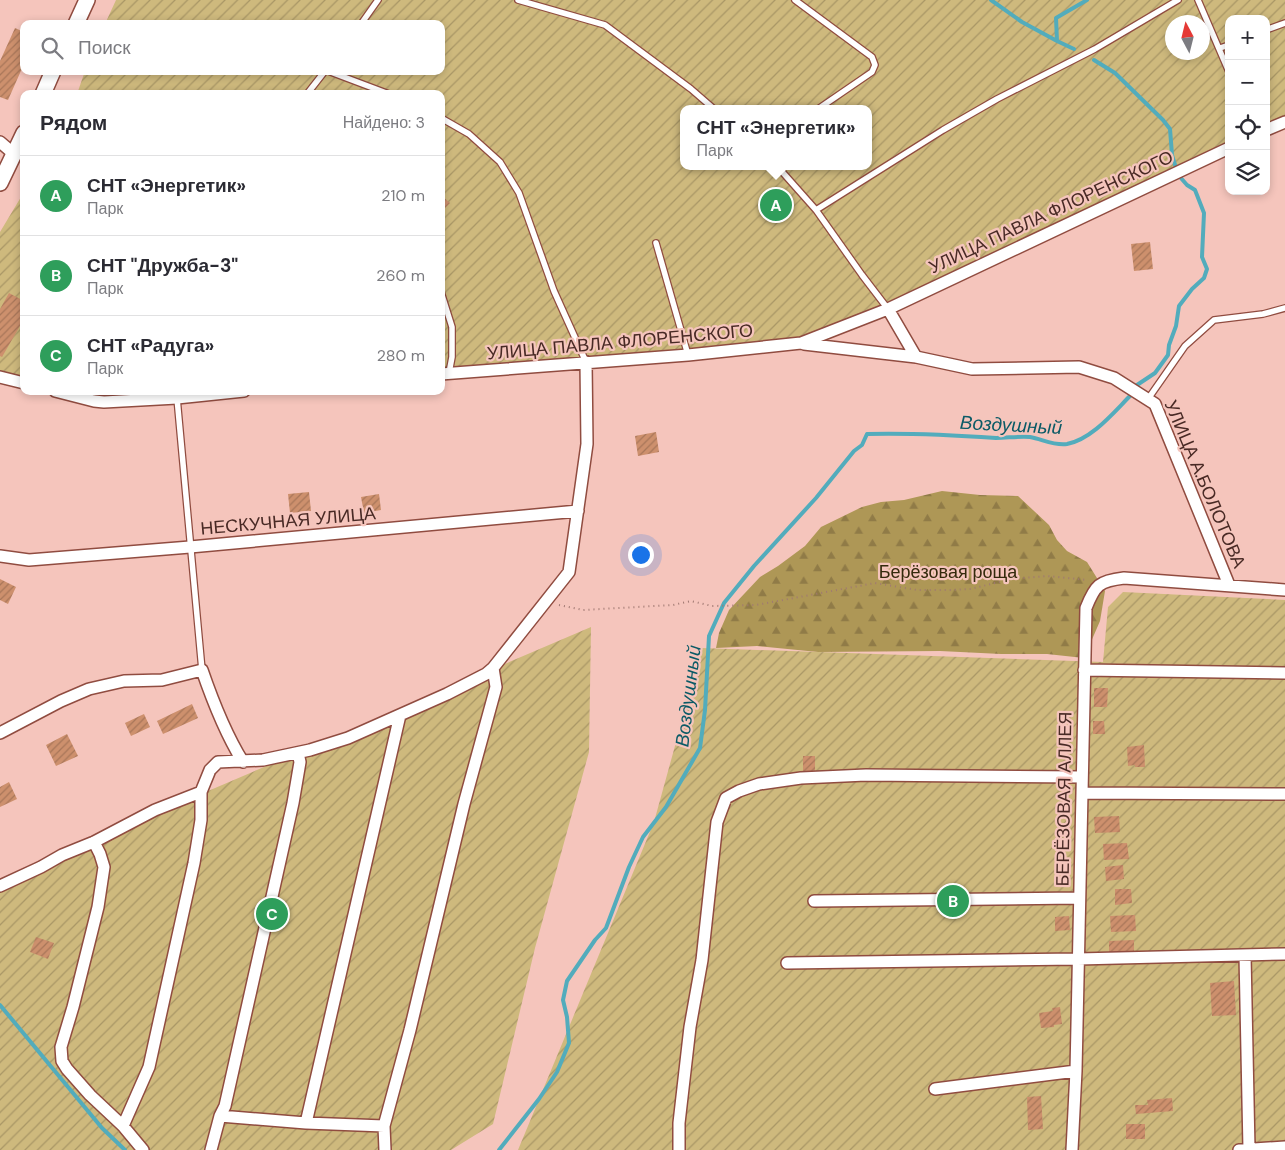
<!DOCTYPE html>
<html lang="ru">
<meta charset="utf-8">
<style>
:root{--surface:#fff;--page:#f7f7f7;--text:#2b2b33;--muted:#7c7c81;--line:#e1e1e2;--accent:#1f6874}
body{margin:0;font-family:"DM Sans",sans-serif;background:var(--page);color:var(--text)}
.controls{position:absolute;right:15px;top:15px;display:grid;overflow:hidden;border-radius:10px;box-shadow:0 2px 8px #0003}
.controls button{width:45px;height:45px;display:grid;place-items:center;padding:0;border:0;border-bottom:1px solid var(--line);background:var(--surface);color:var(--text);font:25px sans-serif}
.compass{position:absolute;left:1165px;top:15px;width:45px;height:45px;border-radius:50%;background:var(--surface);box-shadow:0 2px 8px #0003;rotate:353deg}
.you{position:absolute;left:640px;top:554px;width:18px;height:18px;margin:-12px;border:4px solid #fff;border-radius:50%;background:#1a73e8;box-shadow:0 0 0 8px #1a73e833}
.badge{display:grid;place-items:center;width:32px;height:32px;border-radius:50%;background:var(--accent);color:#fff;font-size:16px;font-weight:700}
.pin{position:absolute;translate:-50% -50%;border:2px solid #fff;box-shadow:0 1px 5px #0006}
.popup{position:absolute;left:680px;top:105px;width:192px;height:65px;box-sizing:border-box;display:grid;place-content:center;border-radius:10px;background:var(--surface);filter:drop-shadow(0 1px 4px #0005);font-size:16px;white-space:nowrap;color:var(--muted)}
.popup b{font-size:19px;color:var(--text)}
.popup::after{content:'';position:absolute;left:50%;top:100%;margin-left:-10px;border:10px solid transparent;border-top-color:var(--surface)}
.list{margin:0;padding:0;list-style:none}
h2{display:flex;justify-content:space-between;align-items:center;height:65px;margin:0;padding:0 20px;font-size:21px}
h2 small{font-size:16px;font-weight:400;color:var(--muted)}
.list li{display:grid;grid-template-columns:32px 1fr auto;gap:15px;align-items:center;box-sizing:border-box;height:80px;padding:0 20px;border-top:1px solid var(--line)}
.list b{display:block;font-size:19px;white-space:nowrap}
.list p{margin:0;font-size:16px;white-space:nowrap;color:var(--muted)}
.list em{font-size:16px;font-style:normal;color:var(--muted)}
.icon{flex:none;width:28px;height:28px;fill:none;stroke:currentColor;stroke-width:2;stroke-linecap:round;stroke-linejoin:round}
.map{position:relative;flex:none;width:1285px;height:1150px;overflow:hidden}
.search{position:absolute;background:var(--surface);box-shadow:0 2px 8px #0003;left:20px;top:20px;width:425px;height:55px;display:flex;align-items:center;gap:12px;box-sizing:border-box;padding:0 18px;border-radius:10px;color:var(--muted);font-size:19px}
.panel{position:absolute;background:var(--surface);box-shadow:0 2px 8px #0003;left:20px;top:90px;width:425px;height:305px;border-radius:10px}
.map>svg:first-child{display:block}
</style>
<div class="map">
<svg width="1285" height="1150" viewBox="0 0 1285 1150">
<defs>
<pattern id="forest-firs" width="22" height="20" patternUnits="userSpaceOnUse" patternTransform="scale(1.25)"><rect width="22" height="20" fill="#ae9756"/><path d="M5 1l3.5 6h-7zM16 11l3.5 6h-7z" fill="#907b47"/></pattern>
<pattern id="garden-furrows" width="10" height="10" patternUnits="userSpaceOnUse" patternTransform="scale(1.25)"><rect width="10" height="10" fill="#ceb97d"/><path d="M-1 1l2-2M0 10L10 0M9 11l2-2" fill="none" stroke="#a99766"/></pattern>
<pattern id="building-hatch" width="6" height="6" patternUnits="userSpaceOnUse" patternTransform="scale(1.25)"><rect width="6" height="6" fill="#cd906d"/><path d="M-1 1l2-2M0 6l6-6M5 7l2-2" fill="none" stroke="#a87659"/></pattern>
</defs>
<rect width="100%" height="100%" fill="#f5c5bc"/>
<!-- forest -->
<path fill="url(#forest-firs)" d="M942,491L980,495L1018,496L1049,525L1057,540L1067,551L1087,562L1105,591L1100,621L1084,658L1047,654H1001L940,651L818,652L757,646L716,648L719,633L729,610L760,577L778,566L805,546L821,527L862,507L881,502L904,500Z"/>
<!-- garden -->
<path fill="url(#garden-furrows)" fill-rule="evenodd" d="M116,0H1285V126L1266,134V19H1229V151L934,288L794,342L441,376V94H77L85,71H441V24H105ZM1172,22H1202V52H1172ZM684,109H868V166H684Z
M24,192V382L0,374V232Z
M54,391H255L136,404Z
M1123,592L1285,600V1147L1282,1150H518L654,822L702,648L1103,662L1108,607Z
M591,627L589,752L535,948L493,1124L451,1150H0V880Z"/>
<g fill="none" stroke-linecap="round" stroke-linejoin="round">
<!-- stream -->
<path stroke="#52acbc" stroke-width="4" d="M991,0L1022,22L1057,41
M1074,49L1057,41L1056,18L1087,0
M1094,60L1115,73L1163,120L1170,129L1172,155L1176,168
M1137,385L1155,373L1168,355L1169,345L1176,326L1179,306L1192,289L1204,278L1207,269L1202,257L1204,213L1195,190L1187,185L1180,177
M0,1005L102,1128L125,1150
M499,1150L539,1099L557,1072L569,1043L567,1017L563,1000L567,981L595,940L606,928L629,867L643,837L666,807L700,748L705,710L709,636L724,603L754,566L816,498L854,451L862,445L867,434C910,433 953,435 996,438C1007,438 1019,436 1030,437C1042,439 1054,446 1067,444C1092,439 1113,413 1130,396"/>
</g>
<!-- building -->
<path fill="url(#building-hatch)" d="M15,28L24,32V64L8,100L0,97V61Z
M441,195L450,203L443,210L441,208Z
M1150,242L1153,269L1134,271L1131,244Z
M9,293L24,301V319L2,357L0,356V309Z
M656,432L659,452L638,456L635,436Z
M309,492L311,511L290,513L288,494Z
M379,494L381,510L364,513L361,497Z
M0,579L16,587L8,604L0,600Z
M1094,688H1108L1107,707H1094Z
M192,704L198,718L163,734L157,721Z
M144,714L150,727L131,736L125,723Z
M1093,721H1104L1105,734H1093Z
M67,734L78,756L56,766L46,745Z
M1144,745L1145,767H1135V765L1128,766L1127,747Z
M803,756H815V772H803Z
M9,782L17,799L0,807V787Z
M1119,816L1120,832L1095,833L1094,817Z
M1127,843L1129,859L1104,860L1103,844Z
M1123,865L1124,879L1106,881L1105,867Z
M1115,889H1131L1132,903L1115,905Z
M1135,915L1136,931L1111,932L1110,916Z
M1069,916L1070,930L1055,931V917Z
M36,937L54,943L48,959L30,952Z
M1134,940V955L1109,956V941Z
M1234,981L1236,1015L1212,1016L1210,983Z
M1060,1007L1062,1024L1054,1025V1027L1041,1028L1039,1013L1053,1011L1052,1008Z
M1041,1096L1043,1129L1028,1130L1027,1097Z
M1172,1098L1173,1111L1136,1114L1135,1105H1148L1147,1100Z
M1126,1124H1145V1139H1126Z"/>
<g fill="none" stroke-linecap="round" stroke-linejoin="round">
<!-- service casing -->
<g stroke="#904c40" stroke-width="8">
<path id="service" d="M518,0L605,25L691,89L714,109
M795,0L872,57L875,65L872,72L818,109
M1198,0L1229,72
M361,24L378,0
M1266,30L1285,23
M1220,48L1229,45
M328,71L389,94
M307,94L325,71
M441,118L469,134L500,162L519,193L554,291L586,362
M777,166L816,210L862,275L888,309
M816,210L943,130L997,99L1095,49L1178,0
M656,243L688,355
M441,292L452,327V357L449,373
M177,398L202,670
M1148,399L1185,346L1214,320L1263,314L1285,308"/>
</g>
<!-- minor casing -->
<g stroke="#904c40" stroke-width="14">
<path id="minor" d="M1266,130L1285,122
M0,142L14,154
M888,309L916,357
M804,344L916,357L972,369L1079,367L1114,378L1155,404L1229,585
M441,374L688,355L801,343L888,309L1229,148
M0,377L24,383
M55,391L94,401L104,402L177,398L244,391
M0,556L29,560L190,547L578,511
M1084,670L1285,673
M0,733L61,701L89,689L124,681L162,680L202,670C213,702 225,733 243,762
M1082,793L1285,794
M94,842L100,854L104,867L98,907L73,1007L61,1047L62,1061L67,1069L90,1095L123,1126L143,1150
M0,886L41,867L62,855L94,842L155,810L201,792L210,770L218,762L263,760L310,750L348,738L447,694L486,674L493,668L569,572L587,444L586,362
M814,901L1079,898
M1245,955L1249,1149
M787,963L1078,959L1285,954
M935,1089L1076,1071
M220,1116L225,1106L293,803L300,762L298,753
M306,1123L400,715
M123,1126L149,1067L194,863L201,820V792
M211,1150L220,1116L306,1123L384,1126
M385,1150L384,1126L410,1030L464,804L496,687L493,668
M679,1150V1123L690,1027L702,960L717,822L726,798L739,791L759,784L801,778L866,775L1082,777
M1072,1150L1076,1071L1086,608C1095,585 1099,581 1124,578L1285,590
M1239,1150L1285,1147"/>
</g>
<!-- tertiary casing -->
<g stroke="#904c40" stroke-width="18">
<path id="tertiary" d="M76,24L87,0
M43,94L53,71
M0,183L24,133"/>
</g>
<!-- path -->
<path stroke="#a07972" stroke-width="2" stroke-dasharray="1 4" stroke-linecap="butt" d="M559,605L583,610L673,605L691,601L712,606L756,605L875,583L917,590H950L970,589L1012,579L1047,576L1088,580"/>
<!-- service -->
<use href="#service" stroke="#fff" stroke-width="5.5"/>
<!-- minor -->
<use href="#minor" stroke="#fff" stroke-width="11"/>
<!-- tertiary -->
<use href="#tertiary" stroke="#fff" stroke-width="15"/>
</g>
<g text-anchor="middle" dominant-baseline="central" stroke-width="4.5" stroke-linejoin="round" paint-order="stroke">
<!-- street labels -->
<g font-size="18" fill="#492a25" stroke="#f5c5bc">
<text transform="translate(1051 212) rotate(-25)">УЛИЦА ПАВЛА ФЛОРЕНСКОГО</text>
<text transform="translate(620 342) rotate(-5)">УЛИЦА ПАВЛА ФЛОРЕНСКОГО</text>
<text transform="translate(1205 484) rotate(67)">УЛИЦА А.БОЛОТОВА</text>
<text transform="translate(288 521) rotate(-5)">НЕСКУЧНАЯ УЛИЦА</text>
<text transform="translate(1064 799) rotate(-89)">БЕРЁЗОВАЯ АЛЛЕЯ</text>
</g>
<!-- park labels -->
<g font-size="18" fill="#342a0c" stroke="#f5c5bc">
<text x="948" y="572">Берёзовая роща</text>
</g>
<!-- water labels -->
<g font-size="19" font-style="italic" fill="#0b5a66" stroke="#f5c5bc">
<text transform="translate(1011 425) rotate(3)">Воздушный</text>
<text transform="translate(688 696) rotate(-83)">Воздушный</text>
</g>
</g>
</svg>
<div class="controls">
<button>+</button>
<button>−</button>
<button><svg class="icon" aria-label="locate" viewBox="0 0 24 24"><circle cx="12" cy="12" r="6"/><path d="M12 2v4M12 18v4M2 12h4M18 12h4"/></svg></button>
<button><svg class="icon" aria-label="layers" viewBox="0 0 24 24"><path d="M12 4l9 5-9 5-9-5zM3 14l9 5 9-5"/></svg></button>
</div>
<svg class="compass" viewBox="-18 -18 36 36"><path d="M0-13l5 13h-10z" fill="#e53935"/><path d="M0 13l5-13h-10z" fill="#7c7c81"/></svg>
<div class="you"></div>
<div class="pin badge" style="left:776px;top:205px;background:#2e9e5b">A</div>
<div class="popup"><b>СНТ «Энергетик»</b>Парк</div>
<div class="pin badge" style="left:953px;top:901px;background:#2e9e5b">B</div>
<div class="pin badge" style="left:272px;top:914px;background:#2e9e5b">C</div>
<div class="search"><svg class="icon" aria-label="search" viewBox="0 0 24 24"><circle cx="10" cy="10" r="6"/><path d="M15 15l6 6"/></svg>Поиск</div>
<section class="panel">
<h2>Рядом<small>Найдено: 3</small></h2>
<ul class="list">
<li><span class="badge" style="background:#2e9e5b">A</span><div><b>СНТ «Энергетик»</b><p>Парк</p></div><em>210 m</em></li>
<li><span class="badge" style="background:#2e9e5b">B</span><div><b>СНТ &quot;Дружба-3&quot;</b><p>Парк</p></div><em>260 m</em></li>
<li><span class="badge" style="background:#2e9e5b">C</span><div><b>СНТ «Радуга»</b><p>Парк</p></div><em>280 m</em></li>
</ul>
</section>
</div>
